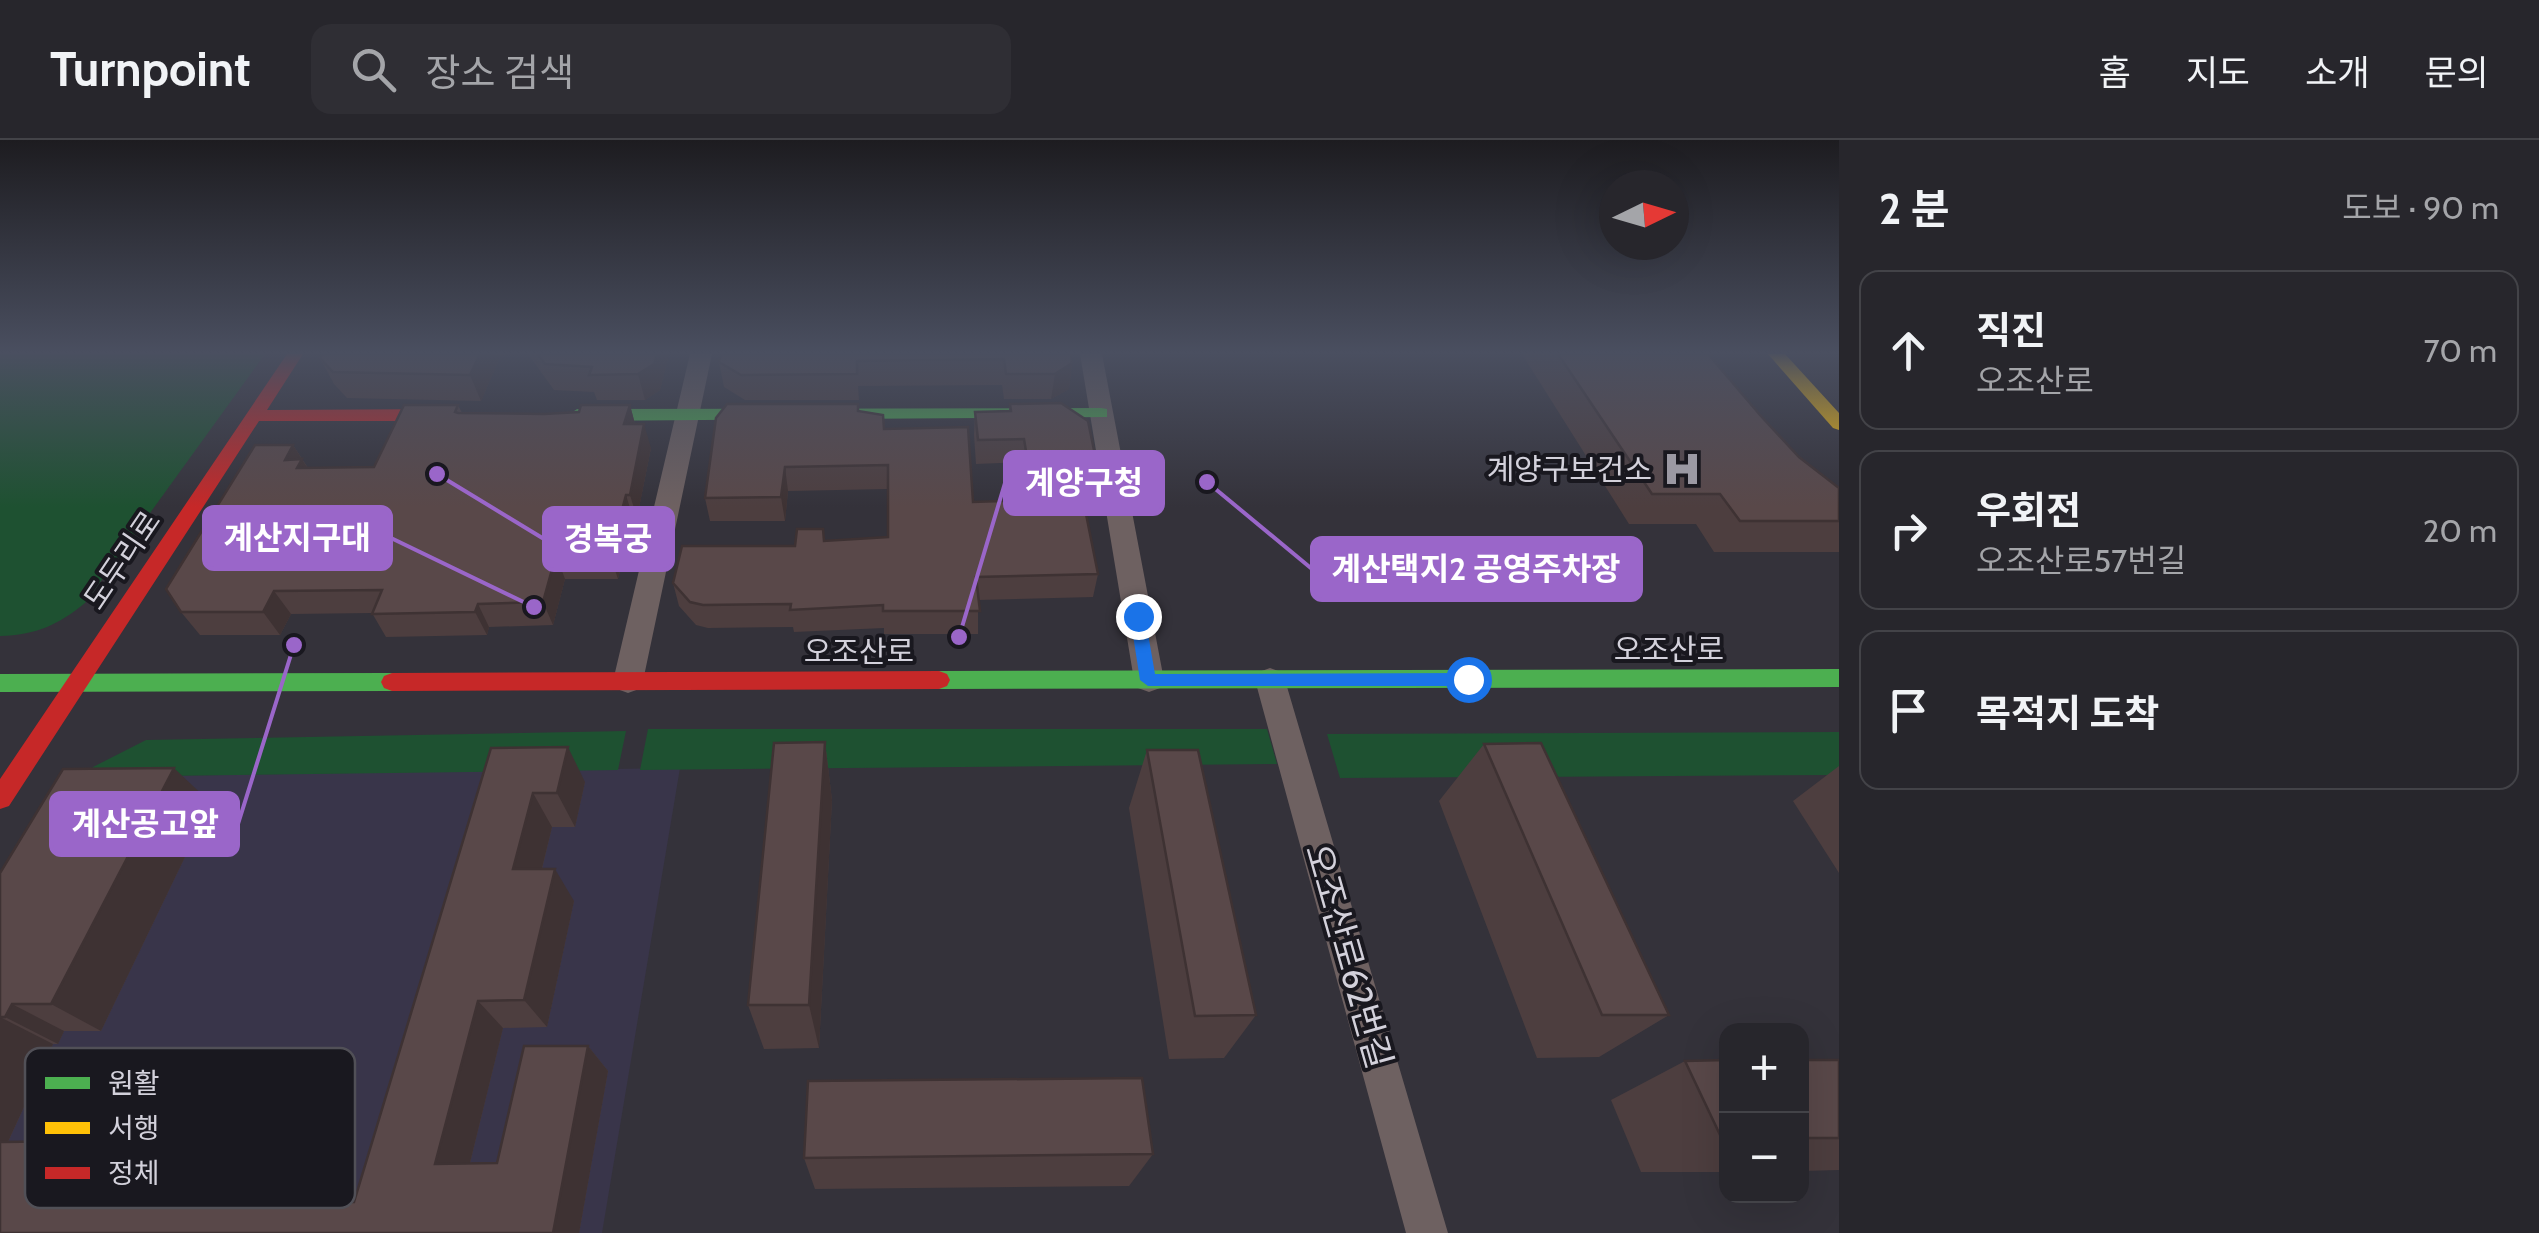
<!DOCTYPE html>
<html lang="ko">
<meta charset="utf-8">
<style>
:root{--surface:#27262c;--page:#2f2e34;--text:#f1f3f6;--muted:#a4a5a9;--line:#434348}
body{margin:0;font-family:Cabin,"Noto Sans KR",sans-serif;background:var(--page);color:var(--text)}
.controls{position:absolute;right:30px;bottom:30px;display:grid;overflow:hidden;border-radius:20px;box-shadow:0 10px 40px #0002}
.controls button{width:90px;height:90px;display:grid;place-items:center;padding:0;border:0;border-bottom:2px solid var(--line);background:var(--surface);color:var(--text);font:50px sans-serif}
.compass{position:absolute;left:1599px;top:30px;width:90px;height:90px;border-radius:50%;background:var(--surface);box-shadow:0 10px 40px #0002;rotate:85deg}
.stop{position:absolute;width:30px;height:30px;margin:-22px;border:8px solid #1a73e8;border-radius:50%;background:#fff}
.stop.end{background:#1a73e8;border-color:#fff;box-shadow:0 2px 10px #0008}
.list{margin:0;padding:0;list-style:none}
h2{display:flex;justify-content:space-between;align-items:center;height:130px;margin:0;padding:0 40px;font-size:42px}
h2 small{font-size:32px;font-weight:400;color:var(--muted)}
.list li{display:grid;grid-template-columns:65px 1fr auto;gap:30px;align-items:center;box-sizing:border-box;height:160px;margin:0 20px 20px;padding:0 20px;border:2px solid var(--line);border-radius:20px}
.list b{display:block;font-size:38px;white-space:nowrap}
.list p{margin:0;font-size:32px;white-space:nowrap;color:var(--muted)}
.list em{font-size:32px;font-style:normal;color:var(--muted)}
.icon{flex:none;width:55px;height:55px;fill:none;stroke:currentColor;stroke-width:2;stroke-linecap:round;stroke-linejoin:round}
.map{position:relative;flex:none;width:1839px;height:1093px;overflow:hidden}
header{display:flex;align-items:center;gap:60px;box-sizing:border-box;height:140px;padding:0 50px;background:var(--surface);border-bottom:2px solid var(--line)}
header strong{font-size:48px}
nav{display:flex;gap:55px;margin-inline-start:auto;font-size:35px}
.search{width:700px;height:90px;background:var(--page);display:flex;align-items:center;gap:25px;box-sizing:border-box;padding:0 35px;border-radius:20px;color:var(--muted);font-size:38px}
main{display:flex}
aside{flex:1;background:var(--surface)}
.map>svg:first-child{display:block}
</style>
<header>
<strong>Turnpoint</strong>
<div class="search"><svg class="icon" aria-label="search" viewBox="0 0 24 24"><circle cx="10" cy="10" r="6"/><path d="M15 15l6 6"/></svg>장소 검색</div>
<nav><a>홈</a><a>지도</a><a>소개</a><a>문의</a></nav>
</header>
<main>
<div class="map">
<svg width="1839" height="1093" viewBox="0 0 1839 1093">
<rect width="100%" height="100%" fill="#34323a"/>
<!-- built -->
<path fill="#39354a" d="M680,628L602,1093H0V782L86,637Z"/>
<!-- green -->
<path fill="#1e5131" d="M0,214H265L85,463C58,485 36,495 0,496Z
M648,589H1267L1277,624L640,630Z
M626,591L618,630L86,637L93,627L146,600Z
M1839,592V642L1834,635L1340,638L1327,594Z"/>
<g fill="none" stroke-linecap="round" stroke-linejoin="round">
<!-- street -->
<path fill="#6e6161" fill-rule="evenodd" d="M690,214H712L643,541L639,549L628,553L617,549L613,541Z
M1080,214H1102L1164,540L1160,548L1149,552L1138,548L1134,540Z
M1270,528L1281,532L1285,540L1448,1093H1406L1255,540L1259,532Z"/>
<!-- fast -->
<path fill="#4caf50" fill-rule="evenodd" d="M1101,268L1107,269V277L577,281L568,275L577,269Z
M1839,529V547L939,549L931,546L928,540L931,534L939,531Z
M392,533L400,536L403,542L400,548L392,551L0,552V534Z"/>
<!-- slow -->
<path fill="#ffc107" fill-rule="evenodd" d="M1768,214H1785L1839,273V290L1833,288Z"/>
<!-- jam -->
<path fill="#c62828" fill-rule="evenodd" d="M287,214H303L267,270L456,269L465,275L456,281H259L9,666L0,669V639Z
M939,531L947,534L950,540L947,546L939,549L392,551L384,548L381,542L384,536L392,533Z"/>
</g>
<!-- wall -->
<path fill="#4d3e3f" d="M323,214H520L501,215L481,261L347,258L334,244L320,218Z
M528,214H669L660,250L645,260H597L594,252L554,250Z
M1071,214L1072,223L1069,249L1051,259H1004L1002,245L858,246L859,260H745L724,247L719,222Z
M1522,214H1708L1760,275L1799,317L1839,348V412H1714L1696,384H1629Z
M1010,264L1102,349L1098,372L1085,373L1098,434L1093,457L978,460V494H884V488L794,492L793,487L708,488L696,485L679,466L673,443L795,406L825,401L888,397V349L788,351L785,381H710L705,358L858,271L884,289L973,362L1028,360L1022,322L976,324L974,295L975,272L1009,271Z
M458,265L462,273L544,274L579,272L630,265L635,284L651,308L637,378H633L618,439H565L553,485L489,487L487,495L386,497L372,473L291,474L280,495H200L181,472L293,305L308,328L374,327Z
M825,602L832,660L819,908L764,909L748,865Z
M1484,604L1669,875L1599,917L1537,918L1439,661Z
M491,608L585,642L575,687H552L542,729L574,761L547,887L503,888L470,1023H497L588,906L608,931L579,1093H0V733L211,663L101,891H64L58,904H53L8,1002L264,999L304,1020L298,1039L322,1051L319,1062H354Z
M1147,610L1256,875L1224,918L1169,919L1129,668Z
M1839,626V733L1793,661Z
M1726,920V1032H1641L1611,960L1685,921Z
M1802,920H1839V1030L1802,1031Z
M1153,1014L1129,1046L815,1049L804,1018Z"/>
<!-- shaded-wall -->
<path fill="#3e3233" d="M480,214L501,215L481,261L470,235Z
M657,214H669L660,250L645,260L638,234Z
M1072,223L1069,249L1051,259L1055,234Z
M630,265L636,288L624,284Z
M644,284L651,308L637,378L630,355Z
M293,305L317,343L285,320Z
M785,327L788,351L785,381L781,357Z
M626,355L633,378L618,439L610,415Z
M556,415L565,439L553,485L543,462Z
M274,451L291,474L280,495L263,472Z
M478,464L489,487L487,495L475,472Z
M825,602L832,660L819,908L809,865Z
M568,607L585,642L575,687L557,653Z
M174,628L211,663L101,891L51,864Z
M533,653L552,687L534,761L513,729Z
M555,729L574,761L547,887L524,860Z
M478,861L503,888L465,1043L435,1024Z
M12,864L64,891L58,904L5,877Z
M0,877L53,904L0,1019Z
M588,906L608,931L579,1093H553Z
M264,999L304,1020L298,1039L322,1051L314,1079L272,1062L252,1032Z"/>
<!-- building -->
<path fill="#594849" stroke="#3e3233" stroke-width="2.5" d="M323,214H480L470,235L333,232L320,218Z
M538,214H657L654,224L638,234L589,235L592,227L545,224Z
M721,214H1071L1072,223L1055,234H1006L1004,219L857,221V234L741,235L719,222Z
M1558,214H1708L1760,275L1799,317L1839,348V381H1740L1720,354H1652Z
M1061,263L1088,281L1102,349H1081L1098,434L976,437L980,471H883V465L790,470L791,464L703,465L690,462L673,443L682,406H795L797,389H823L824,401L888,397V325L785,327L781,357L705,358L716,278L727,264H858V271L883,275L884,289L968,287L973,362L1034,360L1024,299L978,300L975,272L1011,271L1010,264Z
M404,265H458L455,272L458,273L544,274L579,272L581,265H630L624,284H644L630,355H626L610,415H556L543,462L478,464L475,472L372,474L382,450L274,451L263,472H181L166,449L255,305H293L285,320L302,319L297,328L374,327Z
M825,602L809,865H748L774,603Z
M1541,603L1669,875H1602L1484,604Z
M568,607L557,653H533L513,729H555L524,860L478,861L435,1024L497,1023L524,906H588L553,1093H0V1002L264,999L252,1032H282L272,1062H354L491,608Z
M1147,610H1198L1256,875L1195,876Z
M174,628L51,864H12L5,877H0V733L63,629Z
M1726,920V999H1722L1685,921Z
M1802,920H1839V998H1802Z
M1142,938L1153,1014L804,1018L808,941Z"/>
<!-- sky -->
<linearGradient id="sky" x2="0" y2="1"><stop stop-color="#1d1c20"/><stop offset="0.58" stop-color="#4a4f60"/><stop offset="1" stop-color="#4a4f60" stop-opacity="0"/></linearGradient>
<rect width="1839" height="367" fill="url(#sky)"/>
<!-- route -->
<path fill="#1a73e8" d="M1138,470L1145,476L1155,534L1468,533L1476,539L1468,546H1148L1140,540L1130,476Z"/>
<!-- icons -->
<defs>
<g id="hospital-bare" transform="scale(3)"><path d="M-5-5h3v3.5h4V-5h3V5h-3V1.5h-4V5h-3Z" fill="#9b99a3" stroke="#19181f" stroke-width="2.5" paint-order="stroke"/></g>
</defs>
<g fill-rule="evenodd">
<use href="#hospital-bare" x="1682" y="329"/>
</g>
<g text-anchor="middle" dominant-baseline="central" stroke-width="8" stroke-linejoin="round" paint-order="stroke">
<!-- poi labels -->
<g font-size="30" fill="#d3d1db" stroke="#19181f" text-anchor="end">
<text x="1652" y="329">계양구보건소</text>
</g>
<!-- street labels -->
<g font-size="30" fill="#d3d1db" stroke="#19181f">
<text transform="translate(122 420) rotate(-56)">도두리로</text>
<text x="1669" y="509">오조산로</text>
<text x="859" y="511">오조산로</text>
</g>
<!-- near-street labels -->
<g font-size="35" fill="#d3d1db" stroke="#19181f">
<text transform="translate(1349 816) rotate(74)">오조산로62번길</text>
</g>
</g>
<!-- legend -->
<rect x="25" y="908" width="330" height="160" rx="15" fill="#19181f" stroke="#515057" stroke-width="2.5"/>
<rect x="45" y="937" width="45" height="12" fill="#4caf50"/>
<rect x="45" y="982" width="45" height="12" fill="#ffc107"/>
<rect x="45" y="1027" width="45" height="12" fill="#c62828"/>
<g font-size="28" fill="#d3d1db">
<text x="108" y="953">원활</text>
<text x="108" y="998">서행</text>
<text x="108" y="1043">정체</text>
</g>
<!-- callouts -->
<path fill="none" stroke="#9a66c9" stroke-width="4" d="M959 497L1005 343M534 467L391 398M437 334L544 399M1207 342L1312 429M294 505L238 684"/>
<g fill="#9a66c9" stroke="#19181f" stroke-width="4">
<circle cx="959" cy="497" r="10"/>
<circle cx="534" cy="467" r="10"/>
<circle cx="437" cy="334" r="10"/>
<circle cx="1207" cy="342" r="10"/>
<circle cx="294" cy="505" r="10"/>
</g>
<g fill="#9a66c9" stroke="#9a66c9" stroke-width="4">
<rect x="1005" y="312" width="158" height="62" rx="10"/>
<rect x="204" y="367" width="187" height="62" rx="10"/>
<rect x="544" y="368" width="129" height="62" rx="10"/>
<rect x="1312" y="398" width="329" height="62" rx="10"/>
<rect x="51" y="653" width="187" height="62" rx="10"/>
</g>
<g font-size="32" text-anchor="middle" font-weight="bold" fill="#fff">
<text x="1084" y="354">계양구청</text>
<text x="297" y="409">계산지구대</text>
<text x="608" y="410">경복궁</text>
<text x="1476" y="440">계산택지2 공영주차장</text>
<text x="145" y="695">계산공고앞</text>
</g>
</svg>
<div class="controls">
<button>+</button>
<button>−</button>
</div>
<svg class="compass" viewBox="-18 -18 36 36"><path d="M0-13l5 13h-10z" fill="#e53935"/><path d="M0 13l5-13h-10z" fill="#a4a5a9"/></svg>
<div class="stop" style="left:1468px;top:539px"></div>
<div class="stop end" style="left:1138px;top:476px"></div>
</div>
<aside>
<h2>2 분<small>도보 · 90 m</small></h2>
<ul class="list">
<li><svg class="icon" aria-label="ahead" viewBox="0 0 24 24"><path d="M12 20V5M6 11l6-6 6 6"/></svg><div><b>직진</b><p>오조산로</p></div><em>70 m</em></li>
<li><svg class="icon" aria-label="right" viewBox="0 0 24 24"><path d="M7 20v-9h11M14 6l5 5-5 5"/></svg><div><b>우회전</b><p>오조산로57번길</p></div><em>20 m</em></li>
<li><svg class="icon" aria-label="arrive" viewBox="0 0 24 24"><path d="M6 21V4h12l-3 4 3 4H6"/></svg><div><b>목적지 도착</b></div></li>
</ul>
</aside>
</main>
